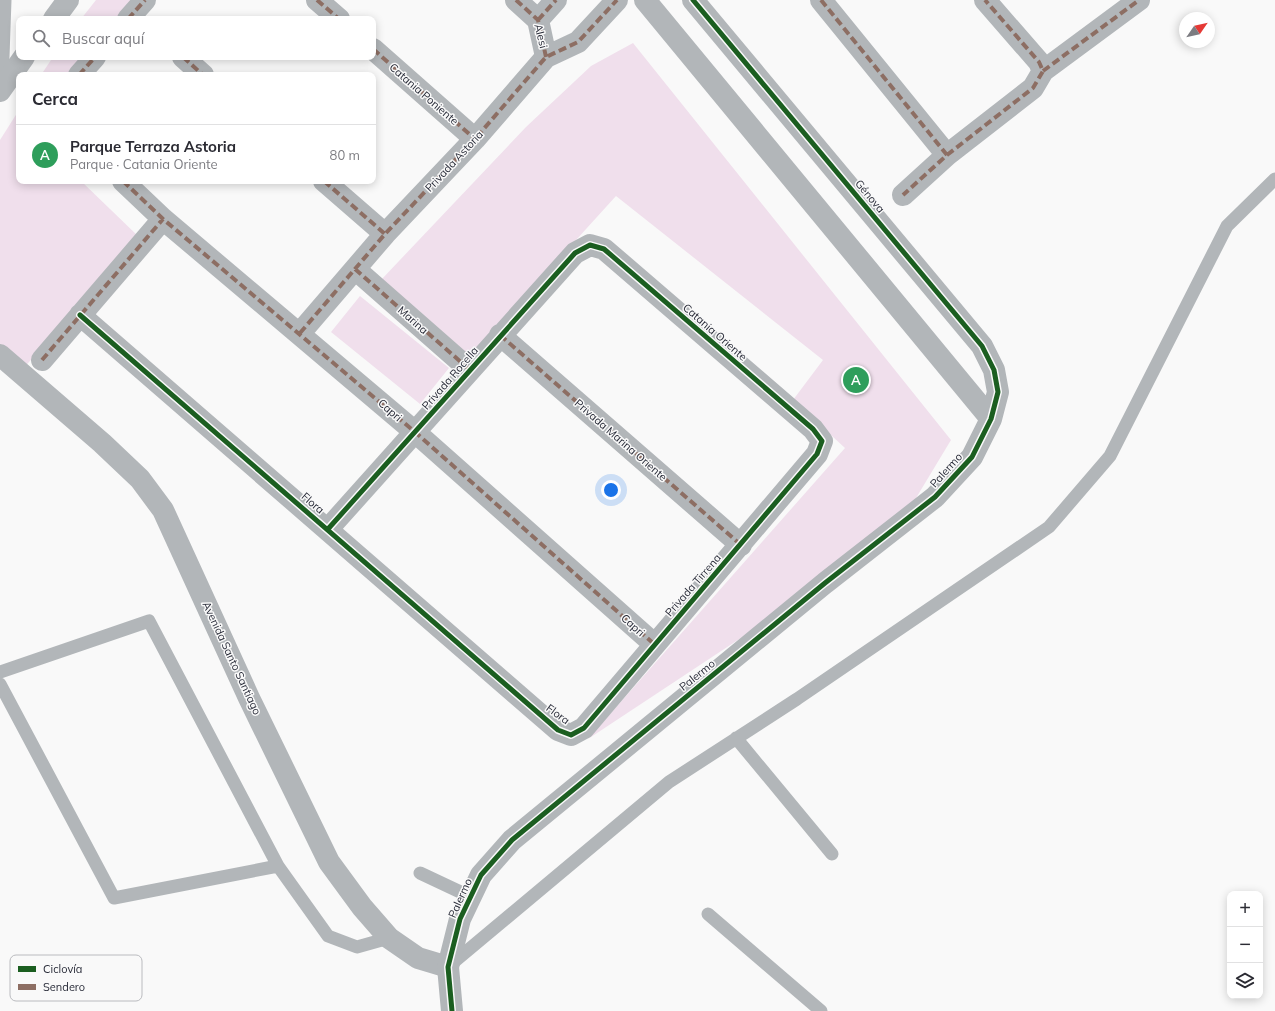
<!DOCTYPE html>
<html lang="es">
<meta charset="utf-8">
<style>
:root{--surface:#fff;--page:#f7f7f7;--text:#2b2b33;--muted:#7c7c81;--line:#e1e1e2;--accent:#b45309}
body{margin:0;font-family:Mulish,sans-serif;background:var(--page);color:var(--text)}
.controls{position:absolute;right:12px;bottom:12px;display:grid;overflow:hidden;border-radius:8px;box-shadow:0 2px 10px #0003}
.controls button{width:36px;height:36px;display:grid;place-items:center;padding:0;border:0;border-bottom:1px solid var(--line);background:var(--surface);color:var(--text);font:20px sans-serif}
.compass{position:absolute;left:1179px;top:12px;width:36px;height:36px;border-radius:50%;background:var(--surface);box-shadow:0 2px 10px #0003;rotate:56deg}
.you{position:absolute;left:611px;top:490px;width:14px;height:14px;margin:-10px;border:3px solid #fff;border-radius:50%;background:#1a73e8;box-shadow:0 0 0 6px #1a73e833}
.badge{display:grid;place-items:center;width:26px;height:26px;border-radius:50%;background:var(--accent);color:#fff;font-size:13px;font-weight:700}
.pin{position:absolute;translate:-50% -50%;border:2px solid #fff;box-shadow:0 1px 4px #0006}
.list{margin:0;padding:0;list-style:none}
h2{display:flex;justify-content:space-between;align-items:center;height:52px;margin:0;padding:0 16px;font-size:17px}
h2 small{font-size:13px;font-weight:400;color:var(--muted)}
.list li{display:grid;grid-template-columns:26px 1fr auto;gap:12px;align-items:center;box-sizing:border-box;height:60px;padding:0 16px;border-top:1px solid var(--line)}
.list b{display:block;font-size:15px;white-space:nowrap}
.list p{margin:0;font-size:13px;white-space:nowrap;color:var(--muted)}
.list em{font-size:13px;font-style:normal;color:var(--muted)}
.icon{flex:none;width:22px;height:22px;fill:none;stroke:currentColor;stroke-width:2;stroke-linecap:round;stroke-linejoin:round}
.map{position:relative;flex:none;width:1275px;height:1011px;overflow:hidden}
.search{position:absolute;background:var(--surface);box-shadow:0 2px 10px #0003;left:16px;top:16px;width:360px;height:44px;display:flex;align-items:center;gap:10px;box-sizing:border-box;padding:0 14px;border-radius:8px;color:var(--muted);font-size:15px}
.panel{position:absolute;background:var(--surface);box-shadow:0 2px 10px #0003;left:16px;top:72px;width:360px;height:112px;border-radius:8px}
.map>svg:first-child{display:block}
</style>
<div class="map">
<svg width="1275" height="1011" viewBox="0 0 1275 1011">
<rect width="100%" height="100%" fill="#f9f9f9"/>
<!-- green -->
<path fill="#f0dfec" d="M96,0H135L119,19H81Z
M633,43L951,440L907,513L759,626L588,739L845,448L793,400L823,360L616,196L469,358L381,280L526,127L591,66Z
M53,57H87L72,75H41Z
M19,110V181H81L139,237L22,370L0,349V140Z
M360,296L449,368L420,404L331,332Z"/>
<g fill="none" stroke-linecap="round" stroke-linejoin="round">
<!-- service -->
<path stroke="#b2b6b9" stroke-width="13" d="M2,85L5,0
M0,672L149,621L278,866L328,936L357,947L389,938
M0,684L114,898L278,866
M736,738L832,854
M420,873L471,897
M708,914L821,1011
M449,966L669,782L797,699L1049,527L1110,456L1227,226L1275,179"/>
<!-- minor -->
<path stroke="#b2b6b9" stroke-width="22" d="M317,0L339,19
M516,0L538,20L546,57
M821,0L947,155L903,195
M128,19L145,0
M538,20L556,0
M373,49L475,139
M183,57L203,75
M1043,71L1139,0
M79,75L95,57
M947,155L1033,88L1043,71L1039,62L985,0
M123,181L163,219L415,432L654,644
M324,181L385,234
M355,269L470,370
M80,315L558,730L571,735L584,728L817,454L822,441L813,429L604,249L590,245L575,253L328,529
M300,333L385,234L475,139L546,57L578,42L617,0
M500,335L741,545
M0,355L102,443L140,479L163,510L249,698L329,862L362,907L389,938L418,958L448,967
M42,360L163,219"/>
<!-- tertiary -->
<path stroke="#b2b6b9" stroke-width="22" d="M645,0L991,419
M54,19L68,0
M0,91L24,57
M452,1011L448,967L460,919L481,875L512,840L825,583L935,497L972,457L991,419L998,392L994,370L982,346L693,0"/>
<!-- quiet -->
<path stroke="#8d6e63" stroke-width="4" stroke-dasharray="8 4" stroke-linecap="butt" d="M317,0L339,19
M516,0L538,20L546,57
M821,0L947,155L903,195
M128,19L145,0
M538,20L556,0
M373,49L475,139
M183,57L203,75
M1043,71L1139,0
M79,75L95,57
M947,155L1033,88L1043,71L1039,62L985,0
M123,181L163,219L415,432L654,644
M324,181L385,234
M355,269L470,370
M300,333L385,234L475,139L546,57L578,42L617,0
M500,335L741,545
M42,360L163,219"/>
<!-- cycleway casing -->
<g stroke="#f9f9f9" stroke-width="8">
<path id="cycleway" d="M80,315L558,730L571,735L584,728L817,454L822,441L813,429L604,249L590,245L575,253L328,529
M452,1011L448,967L460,919L481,875L512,840L825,583L935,497L972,457L991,419L998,392L994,370L982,346L693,0"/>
</g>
<!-- cycleway -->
<use href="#cycleway" stroke="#1b5e20" stroke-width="5"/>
</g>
<g text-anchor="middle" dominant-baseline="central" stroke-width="3" stroke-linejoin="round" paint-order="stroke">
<!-- street labels -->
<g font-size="11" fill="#272a37" stroke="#f9f9f9">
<text transform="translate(541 36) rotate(76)">Alesi</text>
<text transform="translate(424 94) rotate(41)">Catania Poniente</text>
<text transform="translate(454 161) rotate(-47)">Privada Astoria</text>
<text transform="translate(870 196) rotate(50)">Génova</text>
<text transform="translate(413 320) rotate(41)">Marina</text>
<text transform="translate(715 332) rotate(41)">Catania Oriente</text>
<text transform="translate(450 378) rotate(-49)">Privada Rocella</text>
<text transform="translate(390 410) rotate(41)">Capri</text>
<text transform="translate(621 440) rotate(41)">Privada Marina Oriente</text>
<text transform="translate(946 470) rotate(-48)">Palermo</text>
<text transform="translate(313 503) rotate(41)">Flora</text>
<text transform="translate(693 585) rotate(-49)">Privada Tirrena</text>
<text transform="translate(633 625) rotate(42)">Capri</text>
<text transform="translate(232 658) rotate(65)">Avenida Santo Santiago</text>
<text transform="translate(697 675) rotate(-39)">Palermo</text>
<text transform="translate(558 714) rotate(36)">Flora</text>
<text transform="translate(460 898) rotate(-66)">Palermo</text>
</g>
</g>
<!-- legend -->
<rect x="10" y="955" width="132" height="46" rx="6" fill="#f9f9f9" stroke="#babbbf" stroke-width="1"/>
<rect x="18" y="966" width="18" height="6" fill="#1b5e20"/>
<rect x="18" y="984" width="18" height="6" fill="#8d6e63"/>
<g font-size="11" fill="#272a37">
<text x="43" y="973">Ciclovía</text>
<text x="43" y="991">Sendero</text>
</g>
</svg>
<div class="controls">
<button>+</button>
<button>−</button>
<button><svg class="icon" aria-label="layers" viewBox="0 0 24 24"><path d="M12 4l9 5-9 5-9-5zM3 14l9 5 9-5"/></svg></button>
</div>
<svg class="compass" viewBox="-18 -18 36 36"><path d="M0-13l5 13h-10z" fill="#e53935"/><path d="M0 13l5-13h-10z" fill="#7c7c81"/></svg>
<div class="you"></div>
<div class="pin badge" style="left:856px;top:380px;background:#2e9e5b">A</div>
<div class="search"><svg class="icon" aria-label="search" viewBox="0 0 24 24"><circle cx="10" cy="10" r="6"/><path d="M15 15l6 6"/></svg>Buscar aquí</div>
<section class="panel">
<h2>Cerca<small></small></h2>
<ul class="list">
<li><span class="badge" style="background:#2e9e5b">A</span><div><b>Parque Terraza Astoria</b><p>Parque · Catania Oriente</p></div><em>80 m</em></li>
</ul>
</section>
</div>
